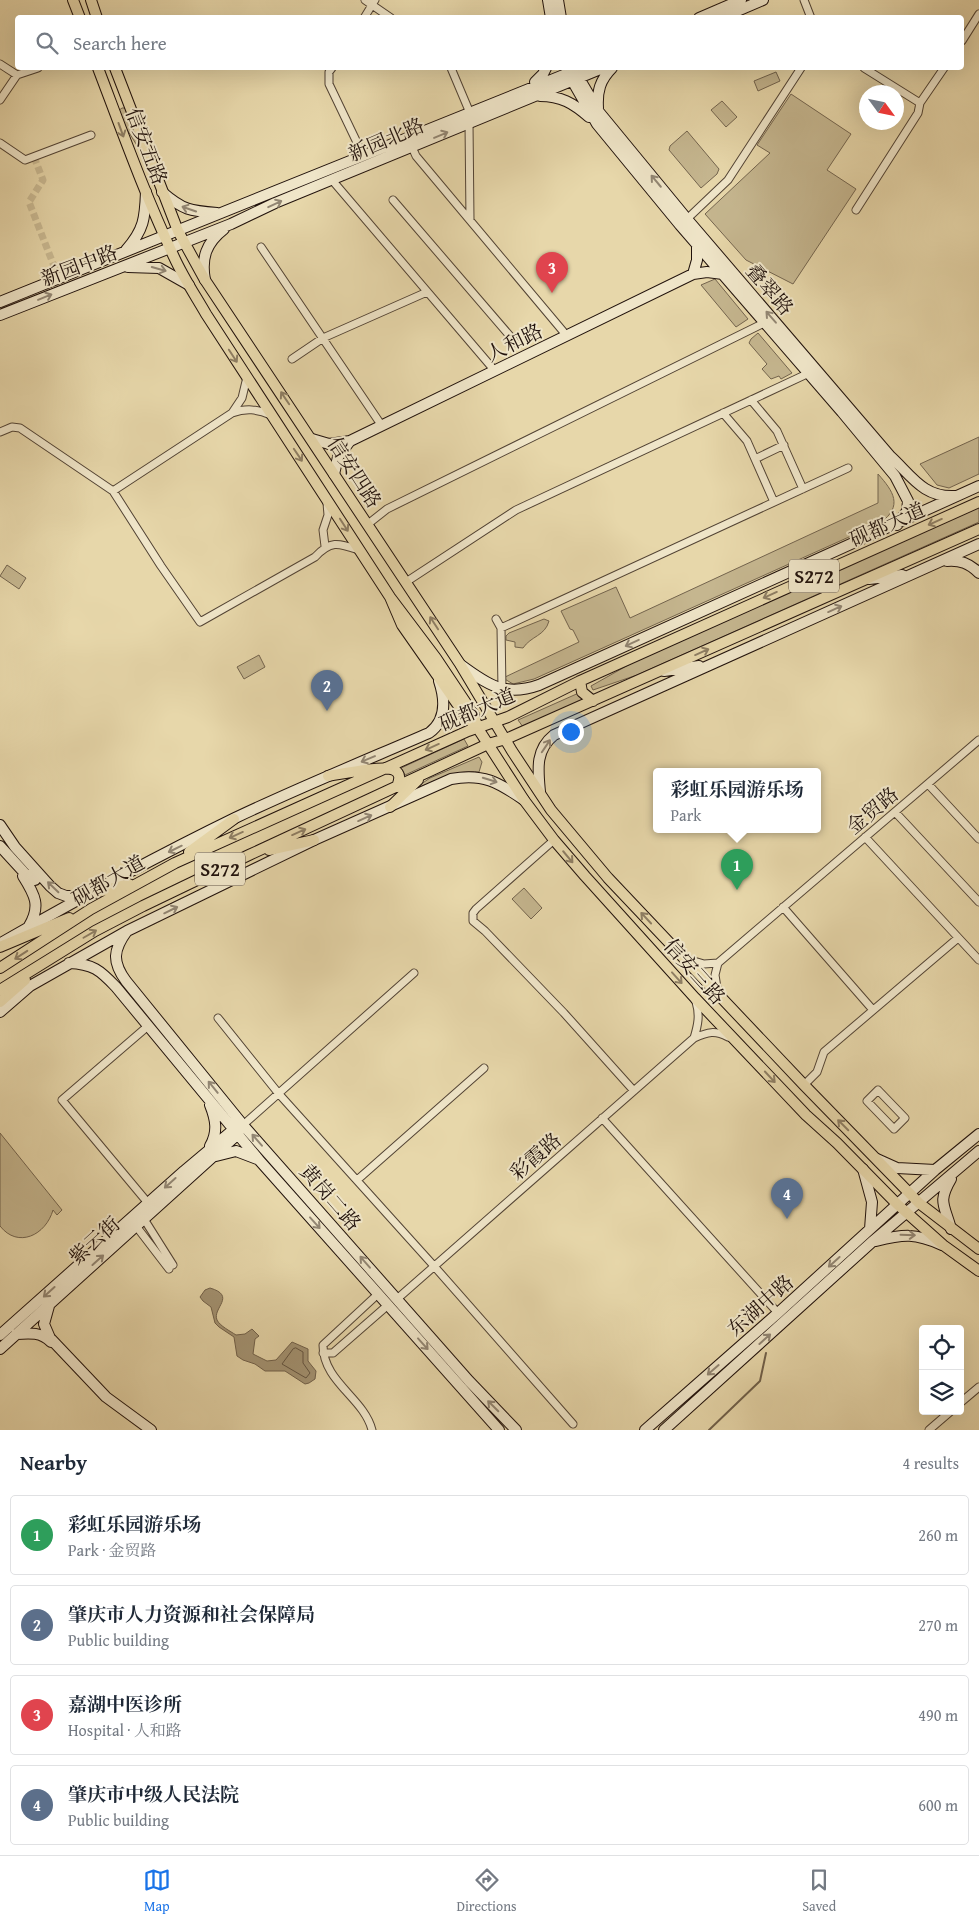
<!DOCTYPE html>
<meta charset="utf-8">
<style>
:root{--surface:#fff;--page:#f2f2f3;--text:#1f2937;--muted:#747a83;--line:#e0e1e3;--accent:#1a73e8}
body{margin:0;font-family:"Gentium Book Plus","Noto Serif SC",serif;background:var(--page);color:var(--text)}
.controls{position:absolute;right:15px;bottom:15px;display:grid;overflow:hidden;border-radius:5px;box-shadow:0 5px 20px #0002}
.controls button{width:45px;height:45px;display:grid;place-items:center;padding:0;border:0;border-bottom:1px solid var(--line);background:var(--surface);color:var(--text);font:25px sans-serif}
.compass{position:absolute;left:859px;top:85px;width:45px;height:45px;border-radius:50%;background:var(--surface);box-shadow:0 5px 20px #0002;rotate:123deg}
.you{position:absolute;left:570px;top:731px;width:18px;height:18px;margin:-12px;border:4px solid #fff;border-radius:50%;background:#1a73e8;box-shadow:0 0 0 8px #1a73e833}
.badge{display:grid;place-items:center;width:32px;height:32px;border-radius:50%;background:var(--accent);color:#fff;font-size:16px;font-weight:700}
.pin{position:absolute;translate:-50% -41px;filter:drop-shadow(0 1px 2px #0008)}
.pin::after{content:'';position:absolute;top:26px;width:18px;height:15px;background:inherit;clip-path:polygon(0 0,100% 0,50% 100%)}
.popup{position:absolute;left:653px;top:768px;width:168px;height:65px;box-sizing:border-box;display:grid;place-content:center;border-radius:5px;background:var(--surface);filter:drop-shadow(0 1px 4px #0005);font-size:16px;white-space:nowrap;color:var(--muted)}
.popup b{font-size:19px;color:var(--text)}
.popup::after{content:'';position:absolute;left:50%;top:100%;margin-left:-10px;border:10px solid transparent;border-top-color:var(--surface)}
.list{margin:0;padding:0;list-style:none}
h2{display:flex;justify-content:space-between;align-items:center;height:65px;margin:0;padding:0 20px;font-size:21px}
h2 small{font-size:16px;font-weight:400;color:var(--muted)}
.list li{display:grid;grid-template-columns:32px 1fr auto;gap:15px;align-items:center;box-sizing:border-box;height:80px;margin:0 10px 10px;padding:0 10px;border:1px solid var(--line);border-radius:5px}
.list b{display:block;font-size:19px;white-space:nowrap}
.list p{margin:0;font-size:16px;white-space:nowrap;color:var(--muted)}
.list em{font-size:16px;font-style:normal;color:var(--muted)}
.icon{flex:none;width:28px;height:28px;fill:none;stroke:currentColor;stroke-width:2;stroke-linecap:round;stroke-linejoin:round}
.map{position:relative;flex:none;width:979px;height:1430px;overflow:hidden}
.search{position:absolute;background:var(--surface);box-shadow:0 5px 20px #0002;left:15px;right:15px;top:15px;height:55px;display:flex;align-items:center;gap:12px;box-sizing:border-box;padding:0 18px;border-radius:5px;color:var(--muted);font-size:19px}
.sheet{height:425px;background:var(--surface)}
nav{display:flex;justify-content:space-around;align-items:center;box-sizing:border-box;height:70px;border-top:1px solid var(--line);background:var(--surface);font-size:14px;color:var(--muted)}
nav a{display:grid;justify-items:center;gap:2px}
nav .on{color:var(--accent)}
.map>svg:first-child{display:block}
</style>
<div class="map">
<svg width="979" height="1430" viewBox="0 0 979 1430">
<rect width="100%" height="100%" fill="#e7d7aa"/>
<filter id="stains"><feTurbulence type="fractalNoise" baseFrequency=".004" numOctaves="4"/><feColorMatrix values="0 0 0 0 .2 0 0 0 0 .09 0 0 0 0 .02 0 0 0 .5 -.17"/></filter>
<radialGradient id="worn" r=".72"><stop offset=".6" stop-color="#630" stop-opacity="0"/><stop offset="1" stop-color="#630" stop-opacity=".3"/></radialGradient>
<!-- green -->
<path fill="#c5b68f" stroke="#73644e" d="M776,72L780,81L758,91L754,81Z
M791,94L851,134L827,170L856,189L793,284L746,260L705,214L770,153L757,145Z
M722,101L737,117L726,127L711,110Z
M122,108H125L141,152L123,123L118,111Z
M687,131L719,169L717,174L701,188L669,150L670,146Z
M715,279L748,319L736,327L701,285Z
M758,333L792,373L781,379L779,376L771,379L762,369L767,364L749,343L751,339Z
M979,437V474L949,488L937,485L920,464Z
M878,474C893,491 904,506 880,523L534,679L513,684L503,678L579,642L573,630L570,629L561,611L616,587L630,618L878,503Z
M979,507V522L637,675L593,690L591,686L630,664Z
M7,565L26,578L19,589L0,576Z
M544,619L549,621C545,636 531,636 523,648L515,647V642L506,640V636L509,633Z
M259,655L265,667L244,679L237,667Z
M581,692L585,699L523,727L518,720Z
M464,739L468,746L405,775L401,768Z
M479,757L482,762L479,772C455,769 433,782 411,791L430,778Z
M524,888L542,908L531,919L512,899Z
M0,1133L62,1210L57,1215L53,1210C46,1235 18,1249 0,1226Z"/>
<!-- water -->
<path fill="#a49474" stroke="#70604a" d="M210,1288C237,1296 212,1308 217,1320C220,1326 230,1331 236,1335L245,1334L252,1329L259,1336L255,1339L253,1354L267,1361L276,1360L292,1342L308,1349V1361L316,1371L315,1379L309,1383L305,1384L285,1371H265L255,1364L243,1360L237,1356L234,1337L219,1327L215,1323L211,1307L203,1301L200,1297L205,1290Z"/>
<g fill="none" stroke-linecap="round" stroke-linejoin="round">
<!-- shore -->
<path stroke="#625340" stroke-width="1" d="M296,1348L303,1352V1363L310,1373L306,1378L282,1364L293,1349Z"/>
<!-- stream -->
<path stroke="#70604a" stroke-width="2" d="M709,1430L760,1381L766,1353"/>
<!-- street-tunnel -->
<path stroke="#c9b992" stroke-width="7" stroke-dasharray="7 3.5" stroke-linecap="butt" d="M34,157L43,180L29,202L59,279"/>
<!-- street casing -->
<g stroke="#524334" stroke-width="9">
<path id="street" d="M365,0L391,18
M804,0L811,18
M364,18L375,0
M962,41L979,14
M0,64L17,75
M332,68L329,72V84L363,155
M451,68L470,113
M864,68L920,103
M0,100L17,75L38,68
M469,123L470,220
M0,143L25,160L91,135
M412,147L416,156L567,336
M332,180L495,371
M393,200L516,343
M856,210L918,113L920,103L944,68
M687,219L728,180L801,68
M261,247L382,426
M292,359L323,338L427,292
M751,400L777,431L803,489
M232,413L242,398L247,377
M723,413L747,441L774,502
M0,432L12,427L20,428L113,491L161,566L200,622L315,557C331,540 338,543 359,550
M755,459L784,445
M113,491L232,413C246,408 257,409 271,415
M368,524L387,509L764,323
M325,546L323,530L328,515L327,503
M406,582L516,510L809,373
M496,619L501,628
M502,689L501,628L848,468
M928,784L979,839
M895,812L979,902
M865,837L979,960
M554,840L476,909L473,913V921L485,931L564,1013L634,1091
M783,907L873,1010
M687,959L704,964L718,963
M718,963L979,740
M718,963L715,975L718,994
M218,1018L279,1094L434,1266L573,1424
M148,1026L62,1100L148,1203
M694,1038C698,1025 700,1015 696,1002
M804,1085L817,1072L824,1052L958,938
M878,1090L905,1118L894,1129L867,1101Z
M602,1118L778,1313
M243,1125L414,973
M357,1180L484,1068
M144,1219L173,1265
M136,1226L169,1269
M397,1299L694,1038C708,1032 715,1030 728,1037
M323,1353H333L388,1305
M960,1403L979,1387
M372,1430C364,1398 323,1382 323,1345L378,1294
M929,1430L951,1411"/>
</g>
<!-- secondary casing -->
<g stroke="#21120c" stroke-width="12">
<path id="secondary" d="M548,0L551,18
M558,0L561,18
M699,18L741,0
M721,18L763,0
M576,73L599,112L687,219L890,456C911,475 923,498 955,496
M569,75L597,124L680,225L842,412L895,476L908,501L907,511L897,525
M535,82L543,74L546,68
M540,96C561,96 573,103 589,117
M598,108C597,91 600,80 612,68
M162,192C183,210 190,211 217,213
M126,250C144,230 145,218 146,192
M128,267L159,268L189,285
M693,274L697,260V245
M205,280C201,258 206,243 224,229
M0,302L581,68
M0,315L231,224L275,203L603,68
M312,439L329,444L350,441L693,274L707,272L723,274
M334,474L338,457L350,441
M947,561C960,560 969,563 979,573
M869,579L902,575
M461,665C488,685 505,697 539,685L979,486
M664,671L699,666
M540,792C538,770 535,750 554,735L979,544
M0,825L15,847L50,886L58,893L66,896H79
M0,846L31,880H35L37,876L33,868
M23,876C35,895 41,906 29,926
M127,931C113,950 112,962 126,981L243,1125L469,1381L516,1430
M1,943C78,899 155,857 235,818C298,788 364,761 429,733C447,720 445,699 439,681
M69,963C93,964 100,970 116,987L259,1160L499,1430
M0,1012L30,986L127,931L314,840L451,779C483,773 498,782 524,800
M210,1146C218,1132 216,1120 210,1105
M216,1156L236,1151L257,1159
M877,1159L897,1168L935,1170
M863,1169L872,1202L870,1229
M951,1179C937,1203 945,1205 951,1229
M876,1241C904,1234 915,1233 942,1245
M49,1306L44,1324L50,1338L106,1397L151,1430
M16,1334C30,1333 41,1332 51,1342
M0,1335L184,1171L234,1129L238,1127
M0,1349L238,1134L240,1130
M645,1430L778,1313L935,1170L979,1134
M664,1430L873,1241L979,1151"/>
</g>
<!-- primary casing -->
<g stroke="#21120c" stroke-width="12">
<path id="primary" d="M73,0L80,18
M91,0L97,18
M98,68C122,131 145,195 174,257C183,277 195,295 206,314L390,597L436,658L474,715L477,726
M115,68L178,231L205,280L460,664L512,751L551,810L608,878L804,1085L919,1203L979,1249
M390,597L402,625L467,718L477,727L524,800L554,840L585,876L695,998L806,1115L837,1143L897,1204L943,1245L979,1271
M580,681L582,692L593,701
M328,776C341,774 384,765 394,770C402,774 399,781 397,787
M390,807L418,780
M269,850L314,840
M189,852L234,819
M83,896L129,884
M0,947L69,918
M0,968L91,909L175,863L468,731L508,717L580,681L979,502
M0,990L95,931L143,906L249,855L488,744L506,739L979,529
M0,1002L25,980"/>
</g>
<!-- street -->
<use href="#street" stroke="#efe5c8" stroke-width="7"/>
<!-- secondary -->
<use href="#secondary" stroke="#efe5c8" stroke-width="10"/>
<!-- primary -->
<use href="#primary" stroke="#e7d7aa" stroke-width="10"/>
</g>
<!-- one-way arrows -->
<defs><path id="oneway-shaft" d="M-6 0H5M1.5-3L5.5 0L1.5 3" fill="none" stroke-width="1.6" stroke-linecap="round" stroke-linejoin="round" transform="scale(1.25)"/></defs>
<g stroke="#8e7e63">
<use href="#oneway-shaft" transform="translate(121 130) rotate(70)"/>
<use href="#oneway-shaft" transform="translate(233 356) rotate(57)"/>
<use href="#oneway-shaft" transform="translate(285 398) rotate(-124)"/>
<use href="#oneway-shaft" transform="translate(298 455) rotate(56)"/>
<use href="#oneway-shaft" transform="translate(935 522) rotate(156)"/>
<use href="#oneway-shaft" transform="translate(344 525) rotate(57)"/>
<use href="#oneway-shaft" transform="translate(770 595) rotate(156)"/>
<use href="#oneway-shaft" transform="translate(434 623) rotate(-123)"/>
<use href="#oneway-shaft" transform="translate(702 652) rotate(-24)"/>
<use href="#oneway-shaft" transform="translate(432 747) rotate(156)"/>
<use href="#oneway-shaft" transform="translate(299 832) rotate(-24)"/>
<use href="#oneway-shaft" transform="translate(236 835) rotate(156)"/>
<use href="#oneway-shaft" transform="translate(568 857) rotate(50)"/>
<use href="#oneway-shaft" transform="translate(646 918) rotate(-133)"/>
<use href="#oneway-shaft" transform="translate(90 934) rotate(-30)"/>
<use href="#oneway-shaft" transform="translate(21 955) rotate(147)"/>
<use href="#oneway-shaft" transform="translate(677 978) rotate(48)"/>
<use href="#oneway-shaft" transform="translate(770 1077) rotate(47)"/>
<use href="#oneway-shaft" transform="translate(843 1125) rotate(-135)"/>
</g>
<g stroke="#928673">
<use href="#oneway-shaft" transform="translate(441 135) rotate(-23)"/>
<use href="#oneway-shaft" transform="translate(656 181) rotate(-130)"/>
<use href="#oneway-shaft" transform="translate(275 204) rotate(-25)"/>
<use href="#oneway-shaft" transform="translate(189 209) rotate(-161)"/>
<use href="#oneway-shaft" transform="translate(159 269) rotate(16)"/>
<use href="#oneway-shaft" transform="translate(45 297) rotate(-22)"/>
<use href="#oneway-shaft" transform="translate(771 317) rotate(-131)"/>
<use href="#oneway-shaft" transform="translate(835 609) rotate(-24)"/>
<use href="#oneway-shaft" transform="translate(632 643) rotate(155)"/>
<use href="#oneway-shaft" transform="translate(546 746) rotate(-56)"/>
<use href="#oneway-shaft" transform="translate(368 759) rotate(157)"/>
<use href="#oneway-shaft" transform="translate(490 780) rotate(17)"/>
<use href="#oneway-shaft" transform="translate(365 818) rotate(-24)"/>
<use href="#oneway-shaft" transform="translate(175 849) rotate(154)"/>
<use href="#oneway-shaft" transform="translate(53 887) rotate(-136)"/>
<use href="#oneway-shaft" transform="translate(171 910) rotate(-26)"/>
<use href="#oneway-shaft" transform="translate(213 1087) rotate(-129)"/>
<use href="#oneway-shaft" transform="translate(257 1140) rotate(-131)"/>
<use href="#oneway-shaft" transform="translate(170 1183) rotate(138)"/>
<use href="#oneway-shaft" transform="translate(315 1223) rotate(48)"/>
<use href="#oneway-shaft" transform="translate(908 1235) rotate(2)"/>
<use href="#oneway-shaft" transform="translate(98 1260) rotate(-42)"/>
<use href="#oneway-shaft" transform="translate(365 1262) rotate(-131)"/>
<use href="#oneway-shaft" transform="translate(834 1262) rotate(138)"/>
<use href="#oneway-shaft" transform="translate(49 1292) rotate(138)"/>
<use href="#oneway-shaft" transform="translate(765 1339) rotate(-42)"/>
<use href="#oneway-shaft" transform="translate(423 1344) rotate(48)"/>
<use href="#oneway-shaft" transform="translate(713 1370) rotate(139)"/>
<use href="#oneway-shaft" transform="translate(493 1406) rotate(-135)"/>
</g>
<g text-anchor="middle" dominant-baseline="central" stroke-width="4" stroke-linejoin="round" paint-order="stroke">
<!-- shield labels -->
<g fill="#efe5c8" stroke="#5f5144" stroke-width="1">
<rect x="789" y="559.5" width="50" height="33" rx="4"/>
<rect x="195" y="852.5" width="50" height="33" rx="4"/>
</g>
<g font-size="19" font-weight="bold" fill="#21120c">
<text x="814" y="576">S272</text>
<text x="220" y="869">S272</text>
</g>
<!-- street labels -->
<g font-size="20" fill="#21120c" stroke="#efe5c8">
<text transform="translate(386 139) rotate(-23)">新园北路</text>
<text transform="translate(147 146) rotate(69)">信安五路</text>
<text transform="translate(79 265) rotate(-21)">新园中路</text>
<text transform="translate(770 289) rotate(49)">叠翠路</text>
<text transform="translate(514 342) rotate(-26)">人和路</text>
<text transform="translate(355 472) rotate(57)">信安四路</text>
<text transform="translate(887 524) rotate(-24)">砚都大道</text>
<text transform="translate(477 709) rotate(-23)">砚都大道</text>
<text transform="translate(872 810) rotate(-40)">金贸路</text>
<text transform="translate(108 880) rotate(-30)">砚都大道</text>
<text transform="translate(695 971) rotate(48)">信安三路</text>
<text transform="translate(535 1156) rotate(-41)">彩霞路</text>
<text transform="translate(331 1197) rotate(49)">黄岗二路</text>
<text transform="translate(94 1240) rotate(-42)">紫云街</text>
<text transform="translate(760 1305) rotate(-42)">东湖中路</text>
</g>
</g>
<rect width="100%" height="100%" filter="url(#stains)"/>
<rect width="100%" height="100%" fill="url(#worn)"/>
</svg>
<div class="controls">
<button><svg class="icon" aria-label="locate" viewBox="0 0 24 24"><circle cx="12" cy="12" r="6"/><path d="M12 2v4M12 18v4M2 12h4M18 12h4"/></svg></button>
<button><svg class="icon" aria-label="layers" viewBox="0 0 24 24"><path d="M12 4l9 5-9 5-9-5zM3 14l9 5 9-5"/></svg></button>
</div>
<svg class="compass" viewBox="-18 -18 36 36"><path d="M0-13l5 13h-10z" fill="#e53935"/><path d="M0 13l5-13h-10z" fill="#747a83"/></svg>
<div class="you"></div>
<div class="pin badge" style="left:737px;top:890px;background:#2e9e5b">1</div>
<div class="popup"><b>彩虹乐园游乐场</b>Park</div>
<div class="pin badge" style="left:327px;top:711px;background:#5c6f8a">2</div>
<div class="pin badge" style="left:552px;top:293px;background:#e0444e">3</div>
<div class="pin badge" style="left:787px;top:1219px;background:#5c6f8a">4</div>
<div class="search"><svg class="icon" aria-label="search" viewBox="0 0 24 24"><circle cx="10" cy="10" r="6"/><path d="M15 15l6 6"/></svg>Search here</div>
</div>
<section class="sheet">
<h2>Nearby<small>4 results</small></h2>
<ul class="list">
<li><span class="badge" style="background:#2e9e5b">1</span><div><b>彩虹乐园游乐场</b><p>Park · 金贸路</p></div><em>260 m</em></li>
<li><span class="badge" style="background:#5c6f8a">2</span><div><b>肇庆市人力资源和社会保障局</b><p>Public building</p></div><em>270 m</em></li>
<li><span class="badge" style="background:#e0444e">3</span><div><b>嘉湖中医诊所</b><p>Hospital · 人和路</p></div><em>490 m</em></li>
<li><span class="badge" style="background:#5c6f8a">4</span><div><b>肇庆市中级人民法院</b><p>Public building</p></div><em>600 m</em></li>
</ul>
</section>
<nav>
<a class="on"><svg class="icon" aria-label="map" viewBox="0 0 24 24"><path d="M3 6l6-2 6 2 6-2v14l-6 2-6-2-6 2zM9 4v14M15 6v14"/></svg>Map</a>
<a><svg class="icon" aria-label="directions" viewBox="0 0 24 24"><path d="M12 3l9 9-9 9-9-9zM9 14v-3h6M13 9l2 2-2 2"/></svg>Directions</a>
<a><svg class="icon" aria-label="saved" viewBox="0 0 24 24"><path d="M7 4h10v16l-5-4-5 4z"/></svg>Saved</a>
</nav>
